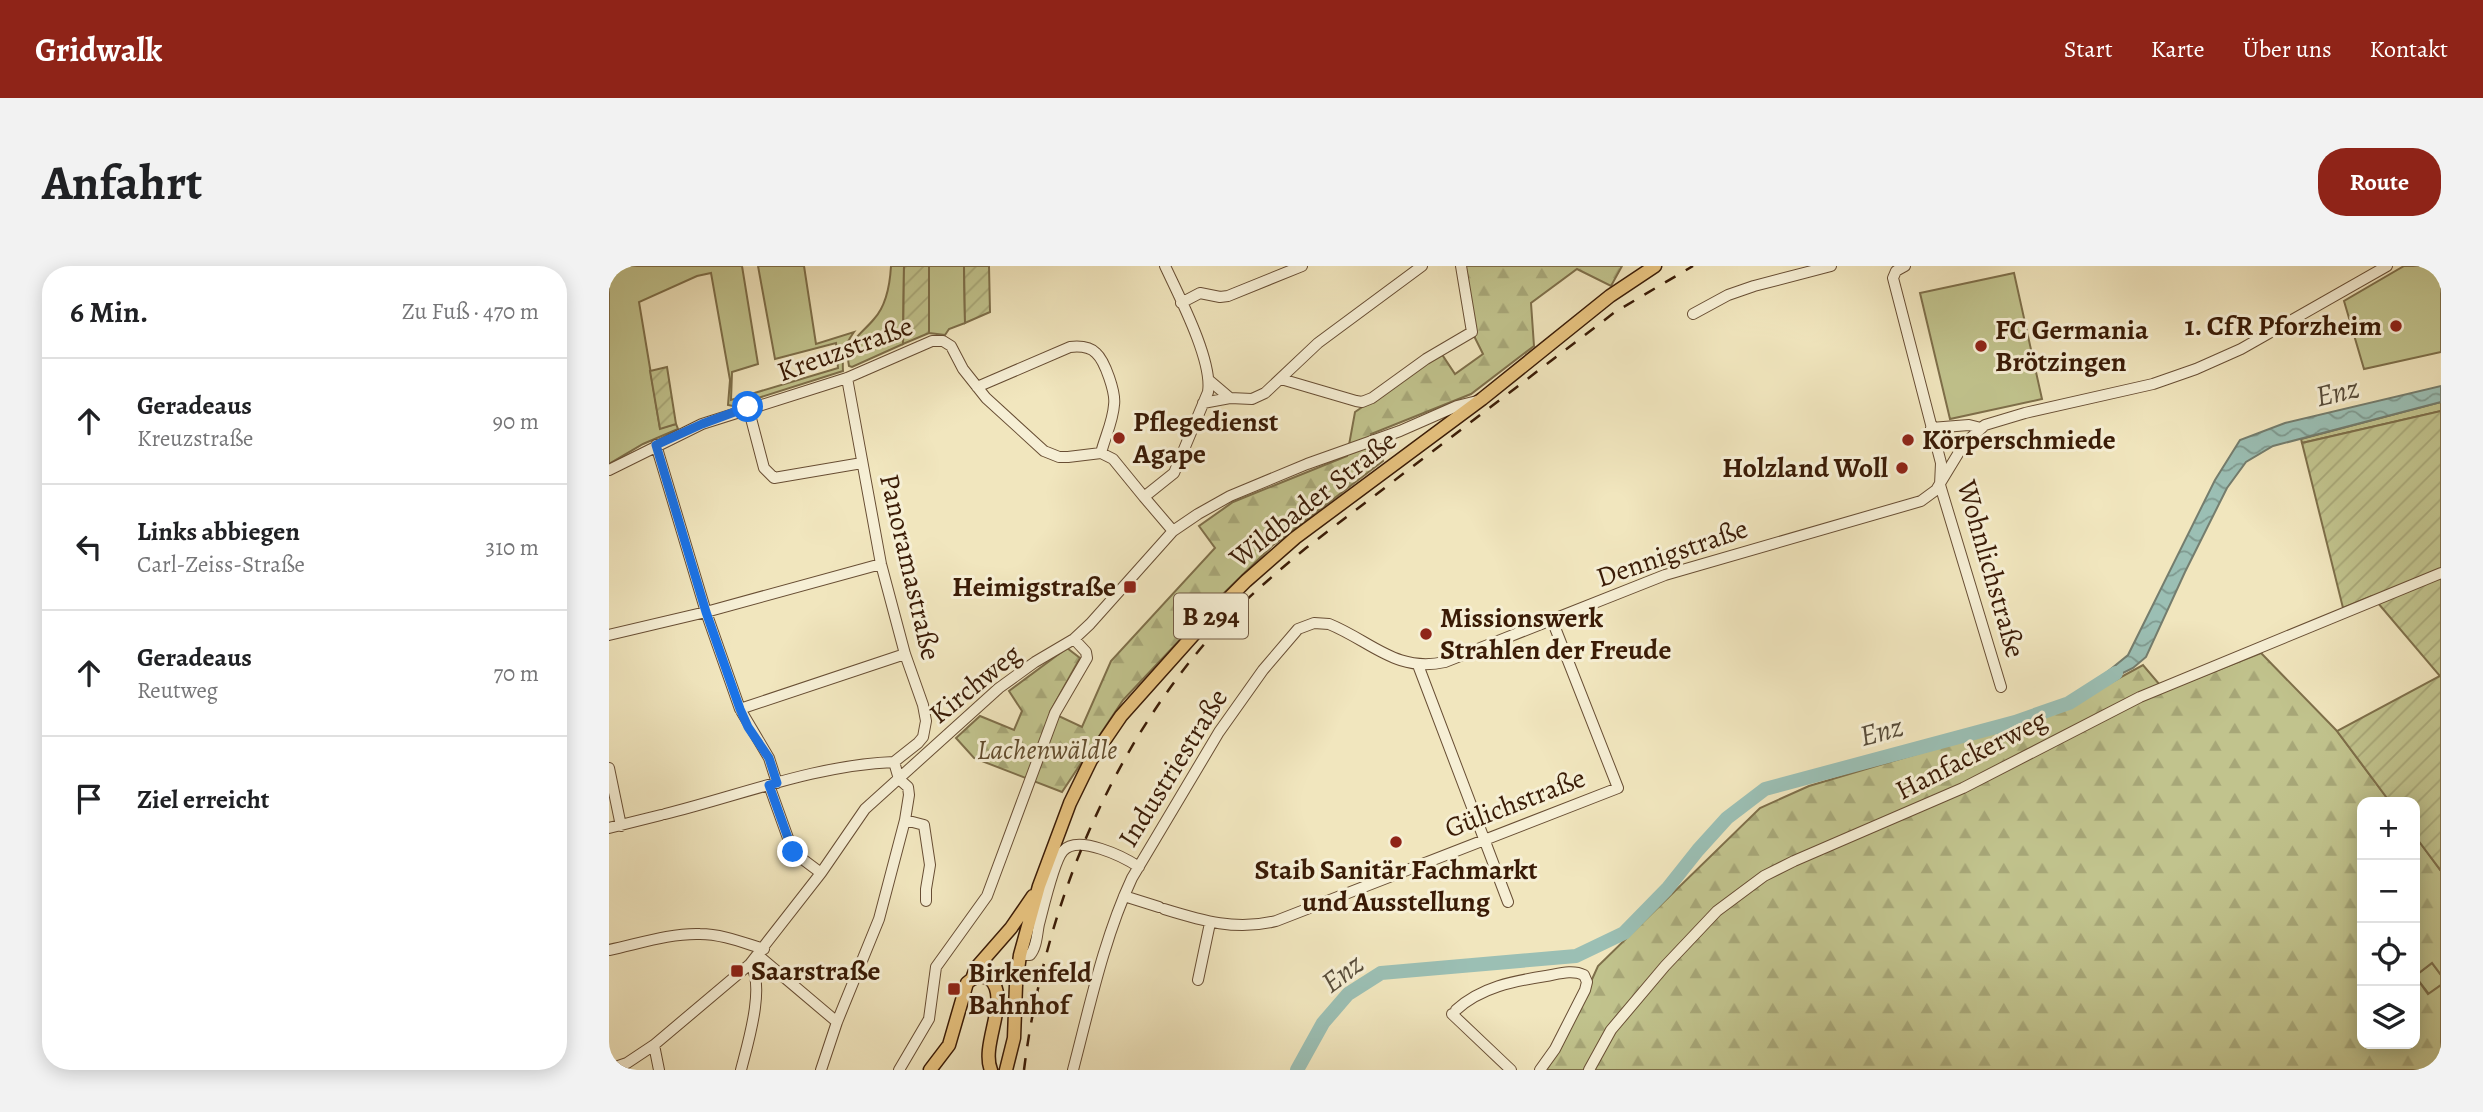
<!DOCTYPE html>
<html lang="de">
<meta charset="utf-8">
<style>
:root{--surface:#fff;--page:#f2f2f2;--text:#202124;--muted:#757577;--line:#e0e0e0;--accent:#8f2418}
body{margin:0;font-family:Alegreya,serif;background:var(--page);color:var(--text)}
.controls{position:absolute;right:21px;bottom:21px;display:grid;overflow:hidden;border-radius:14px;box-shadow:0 4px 18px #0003}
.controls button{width:63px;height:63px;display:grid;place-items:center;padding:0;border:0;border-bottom:2px solid var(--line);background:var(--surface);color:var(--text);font:35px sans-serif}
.stop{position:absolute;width:21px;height:21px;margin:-16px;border:5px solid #1a73e8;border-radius:50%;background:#fff}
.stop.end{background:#1a73e8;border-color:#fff;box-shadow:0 2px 7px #0008}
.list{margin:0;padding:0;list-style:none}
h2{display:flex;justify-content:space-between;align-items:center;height:91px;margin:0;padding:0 28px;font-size:30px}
h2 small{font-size:23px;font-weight:400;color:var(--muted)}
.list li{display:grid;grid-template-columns:46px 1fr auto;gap:21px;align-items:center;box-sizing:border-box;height:126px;padding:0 28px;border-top:2px solid var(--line)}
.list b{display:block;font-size:26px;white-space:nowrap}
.list p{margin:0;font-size:23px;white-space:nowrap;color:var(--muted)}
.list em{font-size:23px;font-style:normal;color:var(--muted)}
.icon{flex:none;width:38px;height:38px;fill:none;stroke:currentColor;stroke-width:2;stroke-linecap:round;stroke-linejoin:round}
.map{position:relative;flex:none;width:1832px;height:804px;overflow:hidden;border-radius:28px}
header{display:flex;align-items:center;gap:42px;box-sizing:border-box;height:98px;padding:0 35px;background:var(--accent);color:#fff}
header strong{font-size:33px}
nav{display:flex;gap:38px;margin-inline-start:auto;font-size:24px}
.intro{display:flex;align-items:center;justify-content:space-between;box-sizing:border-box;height:168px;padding:0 42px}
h1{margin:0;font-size:49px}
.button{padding:18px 32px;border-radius:28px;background:var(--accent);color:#fff;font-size:24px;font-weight:700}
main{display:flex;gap:42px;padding:0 42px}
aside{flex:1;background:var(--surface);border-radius:28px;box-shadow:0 4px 18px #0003}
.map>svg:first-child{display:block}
</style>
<header>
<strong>Gridwalk</strong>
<nav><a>Start</a><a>Karte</a><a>Über uns</a><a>Kontakt</a></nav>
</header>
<div class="intro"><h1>Anfahrt</h1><a class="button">Route</a></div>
<main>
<aside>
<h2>6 Min.<small>Zu Fuß · 470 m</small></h2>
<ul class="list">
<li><svg class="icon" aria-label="ahead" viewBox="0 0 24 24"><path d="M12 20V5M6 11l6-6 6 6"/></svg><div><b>Geradeaus</b><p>Kreuzstraße</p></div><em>90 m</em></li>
<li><svg class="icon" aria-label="left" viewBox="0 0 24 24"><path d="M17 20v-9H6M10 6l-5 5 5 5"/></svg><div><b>Links abbiegen</b><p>Carl-Zeiss-Straße</p></div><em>310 m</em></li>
<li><svg class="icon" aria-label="ahead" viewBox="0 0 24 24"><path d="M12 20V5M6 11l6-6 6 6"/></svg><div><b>Geradeaus</b><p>Reutweg</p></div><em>70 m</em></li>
<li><svg class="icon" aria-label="arrive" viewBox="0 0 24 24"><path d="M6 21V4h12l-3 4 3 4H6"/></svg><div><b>Ziel erreicht</b></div></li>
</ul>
</aside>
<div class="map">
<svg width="1832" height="804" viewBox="0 0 1832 804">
<defs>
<pattern id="forest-firs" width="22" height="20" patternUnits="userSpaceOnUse" patternTransform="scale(1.75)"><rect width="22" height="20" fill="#c1c38d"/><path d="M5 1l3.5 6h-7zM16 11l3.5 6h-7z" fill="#a7a778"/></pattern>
<pattern id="garden-furrows" width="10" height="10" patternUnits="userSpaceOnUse" patternTransform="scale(1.75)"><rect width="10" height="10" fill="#c1c38d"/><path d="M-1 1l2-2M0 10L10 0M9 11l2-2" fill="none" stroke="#a7a778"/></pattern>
<pattern id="water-waves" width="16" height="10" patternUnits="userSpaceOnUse" patternTransform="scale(1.75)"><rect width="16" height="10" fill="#9bbfb4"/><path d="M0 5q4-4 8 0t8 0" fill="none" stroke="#7f9a90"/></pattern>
</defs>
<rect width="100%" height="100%" fill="#f1e6be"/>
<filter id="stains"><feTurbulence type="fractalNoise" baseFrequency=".00286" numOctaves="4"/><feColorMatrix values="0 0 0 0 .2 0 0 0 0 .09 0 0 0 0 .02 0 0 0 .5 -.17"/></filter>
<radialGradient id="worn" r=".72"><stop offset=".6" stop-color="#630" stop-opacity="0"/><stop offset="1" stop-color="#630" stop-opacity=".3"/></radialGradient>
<!-- grass -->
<path fill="#c1c38d" stroke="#7e6f4a" stroke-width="2" d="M0,0H133L149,98L123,106L122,134L229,102L227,77L166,93L149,0H195L207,78L245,66C235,80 233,88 234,105L124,140L119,139L121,114L102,7L88,10L30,36L51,162L67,158L69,163L34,178L0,198Z
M282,0H295L294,78L243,101L240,100C235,76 252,69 265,53C278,39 281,18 282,0Z
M320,0H355L356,57L340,63L336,69L320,67Z
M1795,0H1832V86L1755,103L1735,35Z
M1405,7L1433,133L1341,153L1311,27Z
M1832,136V145L1693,177L1692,173Z
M1823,697L1832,709V719L1820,728L1806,710Z"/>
<!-- forest -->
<path fill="url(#forest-firs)" stroke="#7e6f4a" stroke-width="2" d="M855,0H1013L1002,20L968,3L922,37L925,80L862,128L762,168L774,195L663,280L616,326L514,434L453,526L365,492L347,472L371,450L405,464L413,445L400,425L458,382L471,392L441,446L473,461L502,395L606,282L590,260L624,236L738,190L746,146L832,87L846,108L874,88L866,72Z
M1652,387L1728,465L1781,536H1753V778H1806V570L1832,605V709L1823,697L1806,710L1819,728L1832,719V804H934L980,720L989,700L1151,542L1200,520L1412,457L1459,440L1534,399L1556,425Z"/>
<!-- garden -->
<path fill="url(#garden-furrows)" stroke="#7e6f4a" stroke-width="2" d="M295,0H320V67L294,78Z
M355,0H380L381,46L356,57Z
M58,101L67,158L51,163L41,105Z
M1832,145V605L1806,570V536H1781L1728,465L1831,410L1763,330L1734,342L1693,177Z"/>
<!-- water -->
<path fill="url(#water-waves)" stroke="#747d6e" stroke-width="2" d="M1832,120V136L1664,180L1637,196L1618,222L1576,306L1537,391L1524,402L1494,417L1492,411L1519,389L1606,214L1631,174L1676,157Z"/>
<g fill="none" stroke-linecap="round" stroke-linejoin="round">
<!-- river -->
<path stroke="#9bbfb4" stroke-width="14" d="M688,804L714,757L739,728L772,707L967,690L1015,667L1058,623L1089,584L1118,552L1156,523L1406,456L1460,437L1507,407"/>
<!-- minor casing -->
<g stroke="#684e34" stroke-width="12">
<path id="minor" d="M556,0C570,30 604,95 599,126L565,207L535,231L564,265
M1296,0L1287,5L1284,12L1332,197L1331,219L1392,421
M572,37L591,27L611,31L619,30L693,0
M1084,48L1119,29L1145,20L1222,0
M672,113L747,135L753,136L763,132L817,93L863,66L852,0
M601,115L621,132
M368,121L461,81C470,80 480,80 487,87C496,95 507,127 505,139C504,155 496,171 492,187
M594,137L621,132L643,133L656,127L709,77L813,0
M139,141L155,202L165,212L253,197
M1322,162L1360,159L1372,162
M47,179L97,346L131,443L160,492L168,517
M0,204L93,158L238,112L323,75H334L342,80L354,103L377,132L435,185L450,191H459L492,187L504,193L535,231
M0,369L97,346L272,298
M809,399L899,636
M131,443L296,388
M0,502L12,560
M160,519L184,586L212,607
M56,548C132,529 207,499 285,496
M296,554L315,559L321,599L317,623V635
M0,562L52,549
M515,630L550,641
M555,643C594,655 627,665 667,655L1009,522L943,354
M0,684C29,678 61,667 91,668C113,668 135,677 155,683
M411,689H421C428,681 428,667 430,658C434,643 445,595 454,585C469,568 515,591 530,601
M150,690L228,756
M589,714L601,657
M847,744C872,721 905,715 937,710C949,708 963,703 975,709L978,716L976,724L946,783L931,804
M843,748L902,804
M45,779L50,804
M0,803L18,797L45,779L141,698L212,607L256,543L390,422L426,396L465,373L481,358L564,265L589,248L621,230L698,198L791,165L848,140L868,135
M132,804C138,780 157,719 141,698
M212,804L228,756L270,653L296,554L300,529L299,521L290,513L285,496L309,477L314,471L317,455L314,439L296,388L272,298L238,112
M290,804L320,753L327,701L378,630L446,447L478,392L477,386L465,373
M464,804C481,739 495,672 523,612L610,466L654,404L689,363L705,357L720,358C762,375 787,407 836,396L1056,309L1312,235L1327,224L1355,178L1376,159L1416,147L1544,118L1587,103L1632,83L1778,0
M980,804L1002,764L1056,700L1108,645L1155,610L1185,595L1354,522L1531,431L1832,307"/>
</g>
<!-- major casing -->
<g stroke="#3a1b06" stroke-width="15">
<path id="major" d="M363,713L370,710L380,712C403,731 371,778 382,804
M321,804L340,779L358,717L363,713L367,702L402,662L424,630
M397,804L405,772L407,719L411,689L430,620L461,537L482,494L512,450L596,356L637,315L686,272L873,133L1001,30L1046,0"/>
</g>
<!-- minor -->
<use href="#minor" stroke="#f6efd5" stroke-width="10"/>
<!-- major -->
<use href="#major" stroke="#e8c37f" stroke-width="12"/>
<!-- rail -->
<path stroke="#3a1b06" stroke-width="2.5" stroke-dasharray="12 12" stroke-linecap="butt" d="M415,804C435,642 502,478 614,357C640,330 668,306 697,282L1006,46L1084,0"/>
</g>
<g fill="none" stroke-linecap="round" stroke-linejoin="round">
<!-- route -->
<path stroke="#1a73e8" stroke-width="9" d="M139,141L93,158L47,179L97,346L131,443L139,461L160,492L168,517L160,519L184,586"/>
</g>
<!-- markers -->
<g fill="#8f2418" stroke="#f6efd5" stroke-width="2.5">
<circle cx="1787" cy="60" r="7"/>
<circle cx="1372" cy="80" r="7"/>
<circle cx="510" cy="172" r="7"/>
<circle cx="1299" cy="174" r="7"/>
<circle cx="1293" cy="202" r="7"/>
<rect x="514" y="314" width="14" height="14" rx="3.5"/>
<circle cx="817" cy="368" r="7"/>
<circle cx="787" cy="576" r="7"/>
<rect x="121" y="698" width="14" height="14" rx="3.5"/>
<rect x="338" y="716" width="14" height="14" rx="3.5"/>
</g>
<g text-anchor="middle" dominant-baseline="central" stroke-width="6" stroke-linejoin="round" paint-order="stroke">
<!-- shield labels -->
<rect fill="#f6efd5" stroke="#725b44" stroke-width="2" x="565" y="327.5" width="74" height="45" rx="5"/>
<g font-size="26" font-weight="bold" fill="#3a1b06">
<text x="602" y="350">B 294</text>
</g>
<!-- poi labels -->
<g font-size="28" font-weight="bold" fill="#3a1b06" stroke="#f6efd5" text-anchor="start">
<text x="1773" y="60" text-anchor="end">1. CfR Pforzheim</text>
<text x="1386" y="64">FC Germania<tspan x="1386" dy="32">Brötzingen</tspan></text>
<text x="524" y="156">Pflegedienst<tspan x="524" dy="32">Agape</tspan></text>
<text x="1313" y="174">Körperschmiede</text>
<text x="1279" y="202" text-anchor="end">Holzland Woll</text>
<text x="507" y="321" text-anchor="end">Heimigstraße</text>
<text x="831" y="352">Missionswerk<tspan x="831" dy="32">Strahlen der Freude</tspan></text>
<text x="787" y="604" text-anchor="middle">Staib Sanitär Fachmarkt<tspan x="787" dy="32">und Ausstellung</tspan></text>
<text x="142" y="705">Saarstraße</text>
<text x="359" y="707">Birkenfeld<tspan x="359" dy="32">Bahnhof</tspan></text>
</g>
<!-- street labels -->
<g font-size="28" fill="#3a1b06" stroke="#f6efd5">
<text transform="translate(236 83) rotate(-20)">Kreuzstraße</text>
<text transform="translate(704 233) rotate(-38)">Wildbader Straße</text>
<text transform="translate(1063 287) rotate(-19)">Dennigstraße</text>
<text transform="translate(301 301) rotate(77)">Panoramastraße</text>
<text transform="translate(1382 303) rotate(74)">Wohnlichstraße</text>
<text transform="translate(366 418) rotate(-39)">Kirchweg</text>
<text transform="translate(1362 489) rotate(-27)">Hanfackerweg</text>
<text transform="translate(564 502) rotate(-58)">Industriestraße</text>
<text transform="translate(906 537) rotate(-21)">Gülichstraße</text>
</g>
<!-- park labels -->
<g font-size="28" font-style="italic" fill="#624d2e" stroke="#f6efd5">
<text x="438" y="484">Lachenwäldle</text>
</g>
<!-- water labels -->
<g font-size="30" font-style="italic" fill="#574c3a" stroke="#f6efd5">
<text transform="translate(1728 126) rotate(-13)">Enz</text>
<text transform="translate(1272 465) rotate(-15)">Enz</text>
<text transform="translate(733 707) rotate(-37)">Enz</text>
</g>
</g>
<rect width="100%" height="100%" filter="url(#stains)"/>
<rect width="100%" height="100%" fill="url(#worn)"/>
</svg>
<div class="controls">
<button>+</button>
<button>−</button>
<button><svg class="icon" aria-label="locate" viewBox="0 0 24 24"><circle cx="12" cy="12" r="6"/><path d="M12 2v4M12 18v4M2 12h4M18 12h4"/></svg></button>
<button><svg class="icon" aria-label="layers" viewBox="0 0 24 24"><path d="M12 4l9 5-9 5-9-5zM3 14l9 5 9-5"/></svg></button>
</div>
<div class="stop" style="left:139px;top:141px"></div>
<div class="stop end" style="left:184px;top:586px"></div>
</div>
</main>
